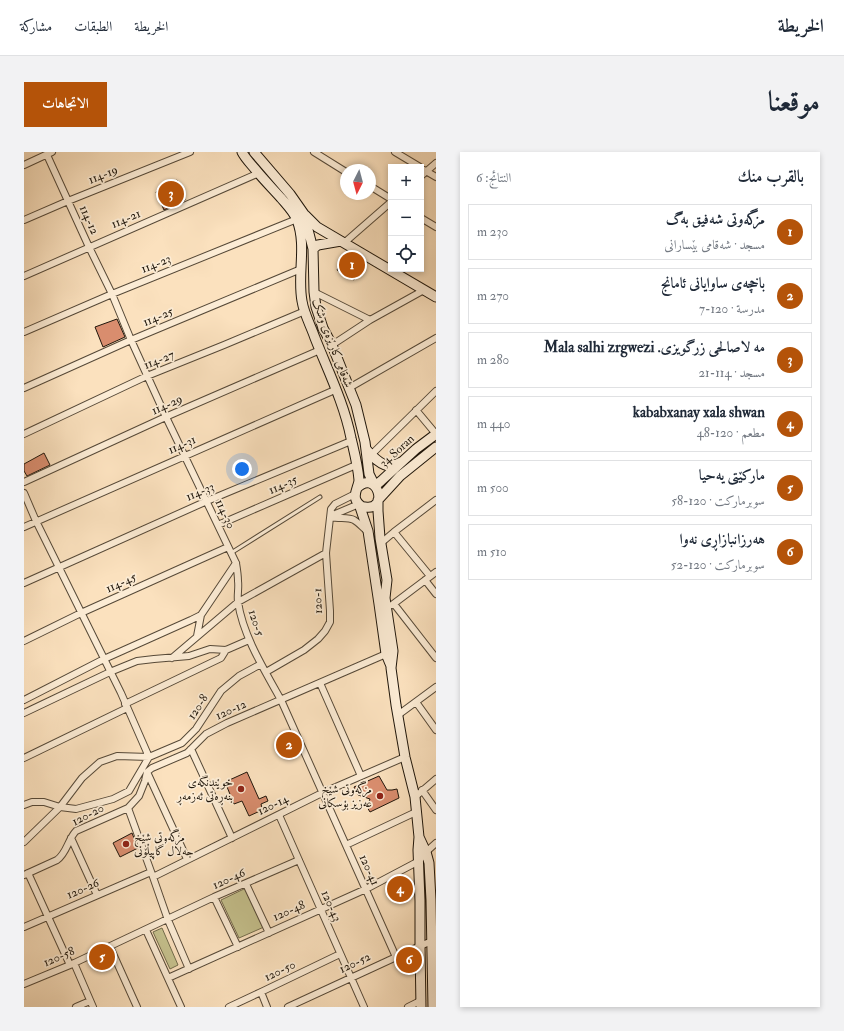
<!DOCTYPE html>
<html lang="ar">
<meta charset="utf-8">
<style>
:root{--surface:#fff;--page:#f2f2f3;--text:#1f2937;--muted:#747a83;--line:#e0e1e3;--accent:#b45309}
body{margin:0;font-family:"IM FELL Double Pica",Amiri,serif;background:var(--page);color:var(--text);direction:rtl}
.controls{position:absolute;right:12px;top:12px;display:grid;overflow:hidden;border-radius:0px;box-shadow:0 2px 6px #0003}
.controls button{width:36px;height:36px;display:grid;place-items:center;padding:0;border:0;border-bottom:1px solid var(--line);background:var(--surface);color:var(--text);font:20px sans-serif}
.compass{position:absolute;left:316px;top:12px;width:36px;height:36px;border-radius:50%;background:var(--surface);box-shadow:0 2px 6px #0003;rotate:186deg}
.you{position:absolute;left:218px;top:317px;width:14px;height:14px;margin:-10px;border:3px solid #fff;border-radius:50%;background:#1a73e8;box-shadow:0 0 0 6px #1a73e833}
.badge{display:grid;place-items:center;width:26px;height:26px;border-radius:50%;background:var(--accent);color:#fff;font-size:13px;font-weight:700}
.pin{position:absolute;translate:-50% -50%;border:2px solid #fff;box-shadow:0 1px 4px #0006}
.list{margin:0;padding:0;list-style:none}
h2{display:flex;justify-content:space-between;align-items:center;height:52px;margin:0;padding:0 16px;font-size:17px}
h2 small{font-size:13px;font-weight:400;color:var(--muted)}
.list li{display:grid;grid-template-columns:26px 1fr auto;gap:12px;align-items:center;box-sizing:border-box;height:56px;margin:0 8px 8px;padding:0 8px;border:1px solid var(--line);border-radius:0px}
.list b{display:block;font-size:15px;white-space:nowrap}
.list p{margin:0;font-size:13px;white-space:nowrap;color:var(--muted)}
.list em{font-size:13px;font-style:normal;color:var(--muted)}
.icon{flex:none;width:22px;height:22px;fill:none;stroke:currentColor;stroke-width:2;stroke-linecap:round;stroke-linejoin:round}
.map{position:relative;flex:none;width:412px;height:855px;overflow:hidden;direction:ltr;border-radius:0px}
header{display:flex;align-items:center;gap:24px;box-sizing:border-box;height:56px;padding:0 20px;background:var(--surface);border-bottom:1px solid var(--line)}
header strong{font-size:19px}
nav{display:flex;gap:22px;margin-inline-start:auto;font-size:14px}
.intro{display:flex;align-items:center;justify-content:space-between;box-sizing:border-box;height:96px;padding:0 24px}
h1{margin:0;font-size:28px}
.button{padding:10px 18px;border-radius:0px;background:var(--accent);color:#fff;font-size:14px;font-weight:700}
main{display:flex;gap:24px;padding:0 24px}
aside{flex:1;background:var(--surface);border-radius:0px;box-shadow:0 2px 6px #0003}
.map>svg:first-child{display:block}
</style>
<header>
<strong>الخريطة</strong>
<nav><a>الخريطة</a><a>الطبقات</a><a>مشاركة</a></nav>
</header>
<div class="intro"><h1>موقعنا</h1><a class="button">الاتجاهات</a></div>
<main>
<aside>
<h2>بالقرب منك<small>النتائج: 6</small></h2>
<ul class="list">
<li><span class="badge">1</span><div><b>مزگەوتی شەفیق بەگ</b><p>مسجد · شەقامی بێسارانی</p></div><em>230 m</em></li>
<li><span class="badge">2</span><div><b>باخچەی ساوایانی ئامانج</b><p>مدرسة · 120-7</p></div><em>270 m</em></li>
<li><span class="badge">3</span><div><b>مه لاصالحی زرگویزی. Mala salhi zrgwezi</b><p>مسجد · 114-21</p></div><em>280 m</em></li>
<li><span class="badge">4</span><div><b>kababxanay xala shwan</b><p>مطعم · 120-48</p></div><em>440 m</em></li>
<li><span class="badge">5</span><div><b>مارکێتی یەحیا</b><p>سوبرماركت · 120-58</p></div><em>500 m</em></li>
<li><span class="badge">6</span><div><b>هەرزانبازاڕی نەوا</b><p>سوبرماركت · 120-52</p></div><em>510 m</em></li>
</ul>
</aside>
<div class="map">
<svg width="412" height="855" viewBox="0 0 412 855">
<rect width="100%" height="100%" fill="#fbe1be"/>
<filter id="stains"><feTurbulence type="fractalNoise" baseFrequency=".005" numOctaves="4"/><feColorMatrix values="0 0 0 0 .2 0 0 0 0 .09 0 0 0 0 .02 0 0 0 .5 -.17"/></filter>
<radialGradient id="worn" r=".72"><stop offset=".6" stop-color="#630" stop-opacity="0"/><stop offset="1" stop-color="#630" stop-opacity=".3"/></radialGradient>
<!-- green -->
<path fill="#c5c18d" stroke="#726c4c" d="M222,736L240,775L215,786L197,748Z
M138,776L154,813L146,817L129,780Z"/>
<!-- building -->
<path fill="#d98d6e" stroke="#1f160b" d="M153,28L161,48L140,58L132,40Z
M324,100L341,110L330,128L313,118Z
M93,167L101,185L79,195L71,175Z
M20,301L26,313L3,324L0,319V312Z
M223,620L235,647L242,644L244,649L237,652L238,656L235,657L236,659L225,664L218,649L210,652L201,630Z
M355,624L363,638H368L373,637L375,646L346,660L343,655L346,647L334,643L330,635Z
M108,681L114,696L96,705L89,691Z
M379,731L382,738L375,742L371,736Z
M390,802V811L379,816L375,808Z"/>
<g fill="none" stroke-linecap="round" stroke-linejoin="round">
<!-- lane casing -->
<g stroke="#564938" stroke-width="5">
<path id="lane" d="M207,401L296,345"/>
</g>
<!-- street casing -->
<g stroke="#564938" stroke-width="8">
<path id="street" d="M290,0L322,20
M371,0L396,15
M23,3L65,95L88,142L107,188L142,265L212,411C213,417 214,423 214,429C215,436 213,443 214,450C219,484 241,519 257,548L372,805
M0,13L28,0
M400,18L412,25
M397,24L412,11
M346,34L367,47
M397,66L412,75
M0,68L44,49L166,0
M320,91L367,50
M0,124L235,21
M290,140L346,168
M0,180L88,142L273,67
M308,193L346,168L400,138
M0,236L107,188L277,117
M325,236L412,186
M392,258L412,282
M0,282L123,224L200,193L281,159
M347,303L412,239
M0,330L146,263L296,198
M0,341L12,369L97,541L125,605
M307,365C315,367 324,365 330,368C335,371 339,376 343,379
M306,367L309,363L335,352
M194,373L332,313
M0,375L313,237
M370,380L406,424
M357,391L370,380L412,348
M401,428L412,442
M0,431L183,349L327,289
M370,452L412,506
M368,453L412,420
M173,484L177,463
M0,489L57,461L204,395
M148,506L214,450L302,401
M242,520L280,498L294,487L301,479L306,470V459L302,401L307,357L311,352L331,342
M296,531L337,624
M0,548L80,507L167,468L177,463L212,411
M392,550L412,578
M101,552L197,506L202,498
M0,561L86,520L113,509L130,507L165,504L186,497L202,498L225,488
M374,563L412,535
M167,597L208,686
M0,606L103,556
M123,620L163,707
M398,638L412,658
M391,645L412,627
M0,653L8,650H20L36,655L52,657L89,647L105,639L125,605
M104,656L129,725L144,768L165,817
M255,663L340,855
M47,686L73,743
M0,690L36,655L58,626L76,610L93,604L125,605L158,591L172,577L197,539L215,524L237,512
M322,693L392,660
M4,721L46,813
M0,723L33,708C43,701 44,687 52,679L104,656L115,644L121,629L123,620L128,616L163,601L182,582L203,571L362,502
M129,725L298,641L381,605
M222,732L245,781
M190,745L214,795
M0,775L127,720
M122,778L157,855
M86,795L113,855
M50,811L69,855
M144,826L342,737L395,709L402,700L412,691
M0,832L46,813L190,745L275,708
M237,840L243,855
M52,855L66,849
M205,855L237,840L316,802
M264,855L396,794L408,789
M384,855L398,848"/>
</g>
<!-- secondary casing -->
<g stroke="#1f160b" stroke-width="11">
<path id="secondary" d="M218,0C221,6 226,11 231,17C239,27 248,36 257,46C263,53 270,60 273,68C283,94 273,122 278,149C280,162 287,174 291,186C304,219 320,251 327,286C330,299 334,314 335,328C335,334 329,341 332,348C334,352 337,355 341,355C366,359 353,316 333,336
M230,0L266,42L280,62L289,97L290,140L292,155L299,176L308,193L332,253L341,290L345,322L351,334L357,329L392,297L412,282
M281,63L293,75L412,145
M289,97L294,93L317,89
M342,297C348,304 357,314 367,314C370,313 374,312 377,310
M335,352L344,379L355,452L362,502L367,514
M395,685L402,700L405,711L407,748L409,855
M397,855L396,794V749L394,698L395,685L391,645L381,605L372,553L367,516L369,499L361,446L363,428L356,386L354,359V348L376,324L412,295"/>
</g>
<!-- lane -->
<use href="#lane" stroke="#fcecd5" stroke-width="3"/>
<!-- street -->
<use href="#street" stroke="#fcecd5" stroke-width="6"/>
<!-- secondary -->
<use href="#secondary" stroke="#fcecd5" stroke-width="9"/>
</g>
<!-- markers -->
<g fill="#8f2418" stroke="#fcecd5" stroke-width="1.5">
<circle cx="217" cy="637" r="4"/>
<circle cx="356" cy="644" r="4"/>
<circle cx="102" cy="692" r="4"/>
</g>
<g text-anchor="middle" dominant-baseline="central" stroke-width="3.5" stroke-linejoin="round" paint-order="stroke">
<!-- street labels -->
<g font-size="12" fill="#1f160b" stroke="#fcecd5">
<text transform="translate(79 23) rotate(-22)">114-19</text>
<text transform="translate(102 67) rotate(-23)">114-21</text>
<text transform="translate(65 68) rotate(66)">114-12</text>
<text transform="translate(132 112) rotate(-22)">114-23</text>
<text transform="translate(134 165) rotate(-23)">114-25</text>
<text transform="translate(308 191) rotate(69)">شەقامی کارێزەی وشک</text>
<text transform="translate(135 208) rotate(-22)">114-27</text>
<text transform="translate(143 253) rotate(-24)">114-29</text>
<text transform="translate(158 293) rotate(-24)">114-31</text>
<text transform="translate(373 299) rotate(-42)">34 Soran</text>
<text transform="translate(259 333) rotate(-24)">114-35</text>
<text transform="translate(176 340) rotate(-23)">114-33</text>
<text transform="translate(201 362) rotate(65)">114-30</text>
<text transform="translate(97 431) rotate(-24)">114-45</text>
<text transform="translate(294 449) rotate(-92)">120-1</text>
<text transform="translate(232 471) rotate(72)">120-5</text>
<text transform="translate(174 555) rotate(-57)">120-8</text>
<text transform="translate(207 558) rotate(-24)">120-12</text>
<text transform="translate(249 653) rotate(-26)">120-14</text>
<text transform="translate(64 663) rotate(-27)">120-20</text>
<text transform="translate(345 718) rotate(66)">120-41</text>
<text transform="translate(205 727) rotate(-24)">120-46</text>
<text transform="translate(59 737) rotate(-23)">120-26</text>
<text transform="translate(307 754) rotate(66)">120-43</text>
<text transform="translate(265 759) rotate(-24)">120-48</text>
<text transform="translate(35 805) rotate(-23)">120-58</text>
<text transform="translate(331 811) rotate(-25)">120-52</text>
<text transform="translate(256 819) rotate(-26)">120-50</text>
</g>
<!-- poi labels -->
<g font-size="12" fill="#1f160b" stroke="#fcecd5" text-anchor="end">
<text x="209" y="630">خوێندنگەی<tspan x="209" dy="14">بنەڕەتی ئەزمەڕ</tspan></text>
<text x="348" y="637">مزگەوتی شێخ<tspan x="348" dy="14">عەزیز بۆسکانی</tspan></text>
<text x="110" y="685" text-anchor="start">مزگەوتی شێخ<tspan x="110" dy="14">جەلال گاپیڵۆنی</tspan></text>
</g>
</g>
<rect width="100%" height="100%" filter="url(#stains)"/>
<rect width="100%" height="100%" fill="url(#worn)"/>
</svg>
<div class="controls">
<button>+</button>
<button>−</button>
<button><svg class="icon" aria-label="locate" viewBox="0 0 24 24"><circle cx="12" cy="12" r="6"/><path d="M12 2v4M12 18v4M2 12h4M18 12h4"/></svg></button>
</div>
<svg class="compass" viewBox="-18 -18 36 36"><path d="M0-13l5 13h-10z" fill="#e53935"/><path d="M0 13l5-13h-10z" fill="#747a83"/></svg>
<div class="you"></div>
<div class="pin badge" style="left:328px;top:113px">1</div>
<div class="pin badge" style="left:265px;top:593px">2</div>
<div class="pin badge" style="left:147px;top:42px">3</div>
<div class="pin badge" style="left:376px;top:737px">4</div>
<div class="pin badge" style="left:78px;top:805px">5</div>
<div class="pin badge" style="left:385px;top:808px">6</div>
</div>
</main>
